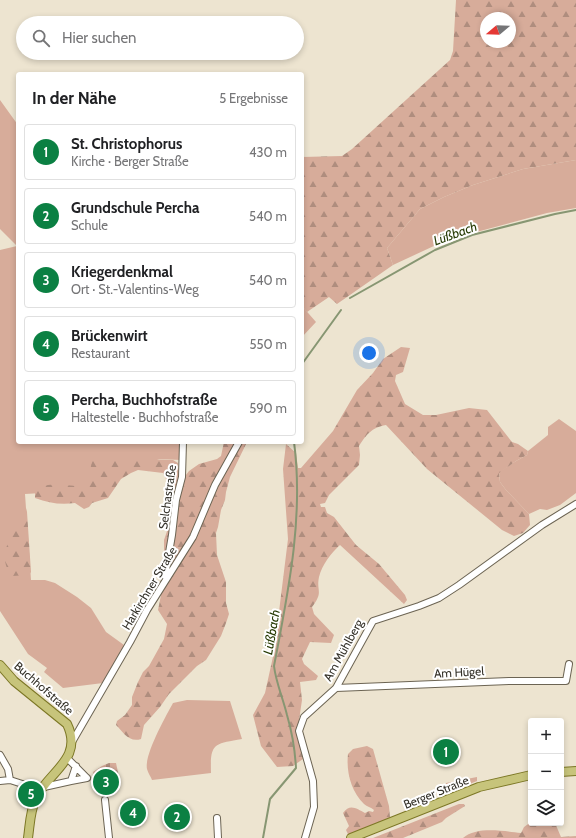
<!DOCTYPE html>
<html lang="de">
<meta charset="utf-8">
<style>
:root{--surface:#fff;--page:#f2f2f2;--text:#202124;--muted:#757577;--line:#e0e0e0;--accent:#0b8043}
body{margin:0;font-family:Cabin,sans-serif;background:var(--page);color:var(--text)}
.controls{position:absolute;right:12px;bottom:12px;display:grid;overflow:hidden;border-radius:4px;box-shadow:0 2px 6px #0003}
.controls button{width:36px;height:36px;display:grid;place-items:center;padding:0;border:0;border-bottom:1px solid var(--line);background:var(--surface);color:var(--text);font:20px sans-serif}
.compass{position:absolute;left:480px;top:12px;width:36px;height:36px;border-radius:50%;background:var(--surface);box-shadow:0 2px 6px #0003;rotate:251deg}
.you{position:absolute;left:369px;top:353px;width:14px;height:14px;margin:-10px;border:3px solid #fff;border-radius:50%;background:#1a73e8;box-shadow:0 0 0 6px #1a73e833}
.badge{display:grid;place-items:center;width:26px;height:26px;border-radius:50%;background:var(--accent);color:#fff;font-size:13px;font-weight:700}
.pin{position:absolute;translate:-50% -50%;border:2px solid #fff;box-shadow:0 1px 4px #0006}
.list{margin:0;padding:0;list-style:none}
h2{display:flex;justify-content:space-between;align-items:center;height:52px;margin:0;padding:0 16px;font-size:17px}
h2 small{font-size:13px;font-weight:400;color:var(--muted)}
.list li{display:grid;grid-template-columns:26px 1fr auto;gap:12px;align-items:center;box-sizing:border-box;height:56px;margin:0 8px 8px;padding:0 8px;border:1px solid var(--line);border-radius:4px}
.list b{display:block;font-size:15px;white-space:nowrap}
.list p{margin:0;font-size:13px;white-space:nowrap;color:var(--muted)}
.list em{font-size:13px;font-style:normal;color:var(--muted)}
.icon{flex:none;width:22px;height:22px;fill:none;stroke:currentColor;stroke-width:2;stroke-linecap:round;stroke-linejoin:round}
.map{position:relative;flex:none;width:576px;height:838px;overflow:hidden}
.search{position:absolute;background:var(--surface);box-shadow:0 2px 6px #0003;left:16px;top:16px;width:288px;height:44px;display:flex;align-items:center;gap:10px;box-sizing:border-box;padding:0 14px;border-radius:22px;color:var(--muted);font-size:15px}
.panel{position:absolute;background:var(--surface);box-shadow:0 2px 6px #0003;left:16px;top:72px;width:288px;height:372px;border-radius:4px}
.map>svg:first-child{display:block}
</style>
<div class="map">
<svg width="576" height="838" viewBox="0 0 576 838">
<defs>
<pattern id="forest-firs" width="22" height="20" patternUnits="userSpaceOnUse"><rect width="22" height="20" fill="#d7ac9a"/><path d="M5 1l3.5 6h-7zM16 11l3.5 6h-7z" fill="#af8d7e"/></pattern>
<pattern id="cemetery-stones" width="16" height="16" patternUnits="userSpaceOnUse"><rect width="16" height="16" fill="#d7ac9a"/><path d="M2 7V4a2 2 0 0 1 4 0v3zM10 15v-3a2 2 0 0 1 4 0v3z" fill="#af8d7e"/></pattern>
</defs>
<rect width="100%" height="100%" fill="#ede4d0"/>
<!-- green -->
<path fill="#d7ac9a" d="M0,100L18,125V442H181V460L159,459L93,490L25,494L31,580H45L55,583L77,597L91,608L106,632L124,645L103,683L63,688L44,672L47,668L28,654L0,611V250L17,246L0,229Z
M576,160V208L547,213L469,234L436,245L393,265L387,248L420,209L444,197L473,185L523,169Z
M302,306L316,322L302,337Z
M559,419L576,431V493L560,505L547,510L540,509L529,514L506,490L500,482L499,472L516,461L527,455L528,451L548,435V427Z
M187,700L230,701L242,739C214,744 210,743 211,773L152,780C151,777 148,773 147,769C144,755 166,716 173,703Z
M477,777V781L445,794L446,783Z"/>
<!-- forest -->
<path fill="url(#forest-firs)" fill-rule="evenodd" d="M456,0H576V160L523,169L473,185L444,197L420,209L387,248L393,265L337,304L329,297L307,312L302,306V157L342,156L352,149L450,60L453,51ZM486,18H510V42H486Z
M401,347L410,348L403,372L396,375L395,381L405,404L423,415H436L469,408L487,410L512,442L518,444L528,451L527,455L516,461L499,473L500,482L506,490L529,514L530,525L523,533L514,536L502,530L427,469L386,425C371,428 367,434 359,446L360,455L359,465L329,495L325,503L320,504L321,507H325L327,513L334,517L356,545L379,564L405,595L407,600L404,604L340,545C331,553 322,565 319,577C316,592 324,591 312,607L314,614L334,635L331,643L310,642L302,659L304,664L318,676L316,680L300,682L302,700L297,734L303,759L293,766L277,767L261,746L253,715L265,693L274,652L288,539L283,469L286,444L296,453L298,468H301L333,431L357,390L373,373L383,359Z
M224,442H247L230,477L226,492L225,500L221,510L218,527L216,533L217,555L226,582V603L229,614L226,623L221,636L206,660L197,666L169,694L160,707L144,725L141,739C129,743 123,732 116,725L117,721L125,715L132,705V697L138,682L143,672L149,666L164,639L167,624L158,610L167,565L164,553V540L175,508L182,480L189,471L199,464L217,459L221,456Z
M97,457L173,460L178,463C179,474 178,490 170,499L167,495L166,479L163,473L138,470L131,473L121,479L108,498L92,503L89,507L84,509L75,503C60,505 49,503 35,498V490C52,480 65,487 84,486L89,476L92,461Z
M26,508L27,512L31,572L29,575L12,576C11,574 8,571 7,568C0,552 12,532 22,520L23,509Z
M367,746L373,749L389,806L390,817L388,819L349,836L346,830L349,826L343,813C350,803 357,809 365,813L369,811L373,812L374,810C371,807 367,807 364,804C351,791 346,772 348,754L353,749Z
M459,804H464L465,806L446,818L442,822L403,838H373Z
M531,822L555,823L561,837L576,836V838H463C476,826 504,831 521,833L524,827Z"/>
<!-- cemetery -->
<path fill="url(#cemetery-stones)" d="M109,763H116L119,777L115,789L106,794C97,789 96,781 93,772L102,766Z"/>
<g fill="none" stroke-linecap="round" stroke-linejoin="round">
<!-- stream -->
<path stroke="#879672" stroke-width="2" d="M350,298L435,250L472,235L555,214L576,210
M302,364L341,310
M263,838L270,799L296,768C295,750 292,732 287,715C283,698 276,683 274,666C288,593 304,517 294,442"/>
<!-- minor casing -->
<g stroke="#6c6453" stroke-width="8">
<path id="minor" d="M165,576L172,535L176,500L182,477L183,442
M336,688L509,681H566L569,664
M72,742L130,642L147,610L193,537L215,485L239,442
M0,755L8,769L10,780
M67,758L87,778
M0,781L10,780L41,790
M71,781L87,778
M44,787L71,781L76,766
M105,800L109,838
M217,818L218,838
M305,838L314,807L313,781L299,731L304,717L336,688L373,621L419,606L439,598L459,585L542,525L576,504"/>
</g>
<!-- major casing -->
<g stroke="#7c7725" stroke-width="10">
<path id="major" d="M0,665L14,681L67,724C84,759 48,772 36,798C30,811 30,824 28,838
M561,772L576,771
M351,838L479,787L531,775"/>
</g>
<!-- minor -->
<use href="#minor" stroke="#fff" stroke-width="6"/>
<!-- major -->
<use href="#major" stroke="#c7c47b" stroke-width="8"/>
</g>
<g text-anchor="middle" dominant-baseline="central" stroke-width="4" stroke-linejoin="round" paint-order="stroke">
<!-- street labels -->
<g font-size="12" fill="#343129" stroke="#fff">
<text transform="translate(167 497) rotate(-82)">Selchastraße</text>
<text transform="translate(149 588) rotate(-59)">Harkirchner Straße</text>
<text transform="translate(343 650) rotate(-61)">Am Mühlberg</text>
<text transform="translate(459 672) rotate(-3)">Am Hügel</text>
<text transform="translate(44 688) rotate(41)">Buchhofstraße</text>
<text transform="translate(436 792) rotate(-22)">Berger Straße</text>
</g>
<!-- water labels -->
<g font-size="13" font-style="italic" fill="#263a03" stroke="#fff">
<text transform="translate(455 233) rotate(-20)">Lüßbach</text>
<text transform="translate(271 632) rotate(-80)">Lüßbach</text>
</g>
</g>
</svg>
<div class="controls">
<button>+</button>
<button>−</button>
<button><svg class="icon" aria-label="layers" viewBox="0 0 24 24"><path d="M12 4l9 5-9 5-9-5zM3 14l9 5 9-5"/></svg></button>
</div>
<svg class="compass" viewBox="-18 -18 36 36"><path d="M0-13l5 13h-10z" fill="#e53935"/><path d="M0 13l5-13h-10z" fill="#757577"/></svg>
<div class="you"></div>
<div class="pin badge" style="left:446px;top:752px">1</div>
<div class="pin badge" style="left:177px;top:817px">2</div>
<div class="pin badge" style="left:106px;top:782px">3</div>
<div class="pin badge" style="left:133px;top:813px">4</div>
<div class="pin badge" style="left:31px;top:794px">5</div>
<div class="search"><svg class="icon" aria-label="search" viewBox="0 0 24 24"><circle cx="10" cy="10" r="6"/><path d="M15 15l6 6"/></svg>Hier suchen</div>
<section class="panel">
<h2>In der Nähe<small>5 Ergebnisse</small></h2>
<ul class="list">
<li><span class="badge">1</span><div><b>St. Christophorus</b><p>Kirche · Berger Straße</p></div><em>430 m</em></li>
<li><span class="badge">2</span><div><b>Grundschule Percha</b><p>Schule</p></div><em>540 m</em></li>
<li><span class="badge">3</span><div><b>Kriegerdenkmal</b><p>Ort · St.-Valentins-Weg</p></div><em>540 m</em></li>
<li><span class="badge">4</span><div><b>Brückenwirt</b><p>Restaurant</p></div><em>550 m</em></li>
<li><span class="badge">5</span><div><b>Percha, Buchhofstraße</b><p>Haltestelle · Buchhofstraße</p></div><em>590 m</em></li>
</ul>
</section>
</div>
